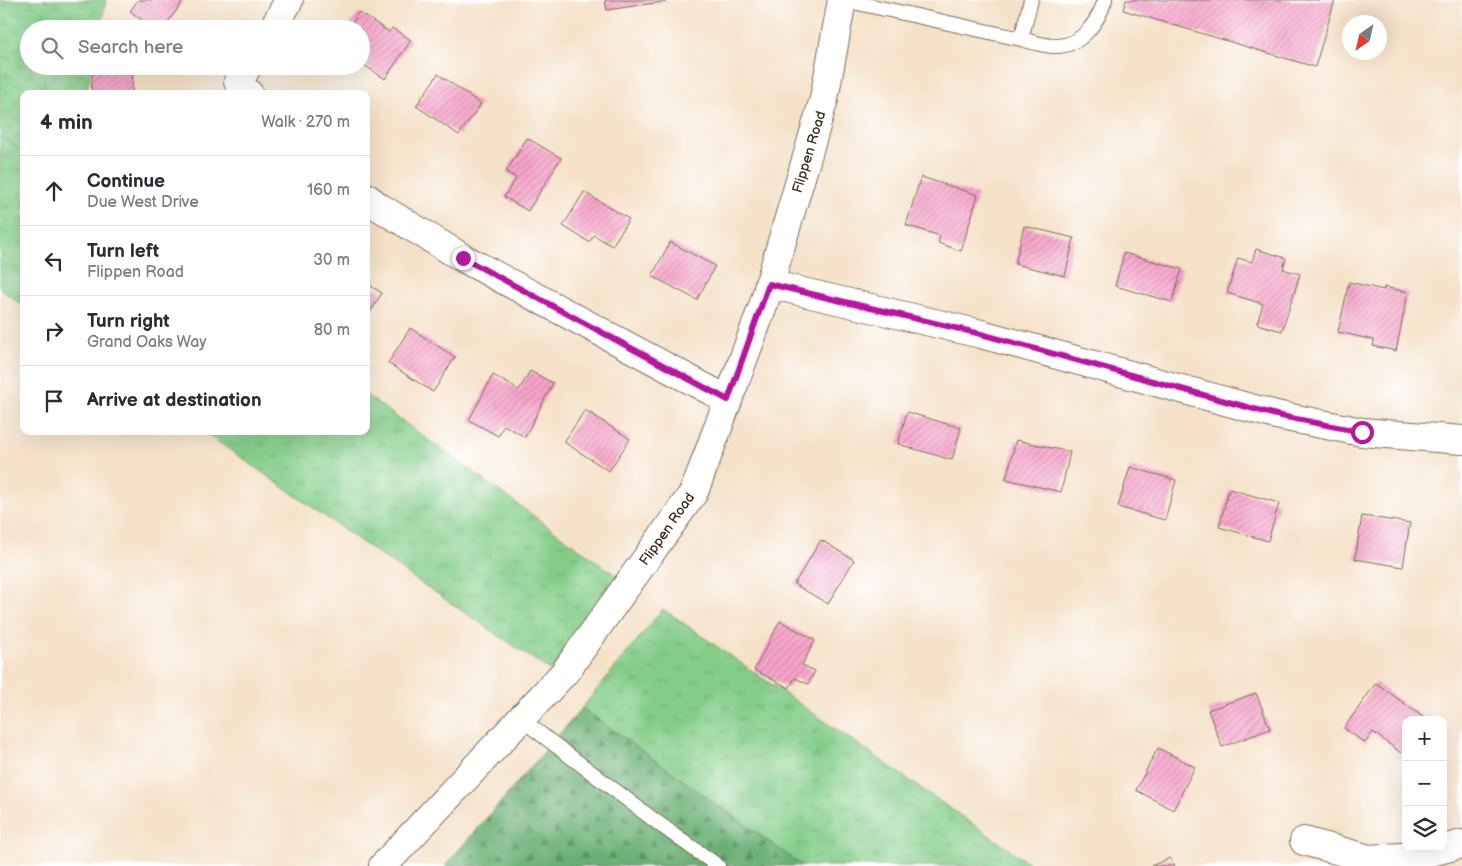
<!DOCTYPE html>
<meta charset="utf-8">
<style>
:root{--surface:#fff;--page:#f7f7f7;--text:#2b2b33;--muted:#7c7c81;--line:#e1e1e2}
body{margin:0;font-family:"Balsamiq Sans",sans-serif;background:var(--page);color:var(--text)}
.controls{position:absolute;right:15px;bottom:15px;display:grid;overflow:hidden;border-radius:10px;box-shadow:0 5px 20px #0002}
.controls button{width:45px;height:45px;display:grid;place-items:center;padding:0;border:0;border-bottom:1px solid var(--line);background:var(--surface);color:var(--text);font:25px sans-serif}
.compass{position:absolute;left:1342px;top:15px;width:45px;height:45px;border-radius:50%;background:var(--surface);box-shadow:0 5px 20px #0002;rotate:214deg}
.stop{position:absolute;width:15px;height:15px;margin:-11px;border:4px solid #b5179e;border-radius:50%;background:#fff}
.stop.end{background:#b5179e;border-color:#fff;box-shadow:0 1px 5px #0008}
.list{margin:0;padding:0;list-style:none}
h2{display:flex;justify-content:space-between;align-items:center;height:65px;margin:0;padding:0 20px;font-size:21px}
h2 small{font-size:16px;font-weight:400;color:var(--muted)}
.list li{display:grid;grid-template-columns:32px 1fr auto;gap:15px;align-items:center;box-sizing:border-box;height:70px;padding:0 20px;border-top:1px solid var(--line)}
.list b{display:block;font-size:19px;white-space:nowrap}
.list p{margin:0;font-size:16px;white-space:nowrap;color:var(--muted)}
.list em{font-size:16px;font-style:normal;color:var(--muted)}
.icon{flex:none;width:28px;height:28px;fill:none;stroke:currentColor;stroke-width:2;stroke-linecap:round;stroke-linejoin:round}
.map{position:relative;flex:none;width:1462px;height:866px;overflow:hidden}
.search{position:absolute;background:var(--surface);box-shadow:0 5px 20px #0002;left:20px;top:20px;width:350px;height:55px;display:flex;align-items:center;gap:12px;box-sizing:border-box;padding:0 18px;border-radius:28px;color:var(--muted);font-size:19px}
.panel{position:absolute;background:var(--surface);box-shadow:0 5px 20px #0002;left:20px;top:90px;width:350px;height:345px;border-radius:10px}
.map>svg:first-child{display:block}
</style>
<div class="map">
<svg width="1462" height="866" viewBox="0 0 1462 866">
<defs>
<pattern id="grass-tufts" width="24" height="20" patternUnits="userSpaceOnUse" patternTransform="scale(1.25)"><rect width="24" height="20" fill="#84cd89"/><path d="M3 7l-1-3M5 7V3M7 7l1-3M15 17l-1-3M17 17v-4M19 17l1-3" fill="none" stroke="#73b076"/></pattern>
<pattern id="forest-firs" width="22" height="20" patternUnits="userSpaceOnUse" patternTransform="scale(1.25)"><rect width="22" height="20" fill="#6bb075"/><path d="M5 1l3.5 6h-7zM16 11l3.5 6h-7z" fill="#598f5f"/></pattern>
<pattern id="wetland-marsh" width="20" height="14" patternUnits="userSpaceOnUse" patternTransform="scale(1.25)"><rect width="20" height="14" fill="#84cd89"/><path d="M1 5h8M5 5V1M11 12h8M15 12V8" fill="none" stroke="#73b076"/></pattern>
<pattern id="building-hatch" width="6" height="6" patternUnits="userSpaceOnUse" patternTransform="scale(1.25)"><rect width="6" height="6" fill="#f8a5cb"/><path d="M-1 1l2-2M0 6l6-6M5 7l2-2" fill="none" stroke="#ca87a4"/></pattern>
</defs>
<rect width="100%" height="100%" fill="#fff"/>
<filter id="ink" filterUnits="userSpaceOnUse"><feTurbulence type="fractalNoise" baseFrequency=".02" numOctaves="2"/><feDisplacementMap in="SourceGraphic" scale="10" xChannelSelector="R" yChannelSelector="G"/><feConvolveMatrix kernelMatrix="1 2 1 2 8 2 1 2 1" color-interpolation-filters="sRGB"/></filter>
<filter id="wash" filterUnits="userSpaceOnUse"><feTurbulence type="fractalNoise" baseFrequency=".0096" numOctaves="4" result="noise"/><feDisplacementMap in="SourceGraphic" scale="20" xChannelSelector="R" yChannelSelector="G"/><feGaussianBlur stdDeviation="1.12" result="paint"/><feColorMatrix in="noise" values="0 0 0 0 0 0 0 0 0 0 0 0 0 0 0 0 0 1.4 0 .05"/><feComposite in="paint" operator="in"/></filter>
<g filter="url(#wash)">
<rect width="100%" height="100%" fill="#f5e1c8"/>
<!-- grass -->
<path fill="url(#grass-tufts)" stroke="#607c54" d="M0,136L24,152V306L0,289Z
M366,395L621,579L551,671L402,570L203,431H366Z
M663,609L1033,866H803L582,708Z"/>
<!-- forest -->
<path fill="url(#forest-firs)" stroke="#536d4a" d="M582,708L803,866H445Z"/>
<!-- wetland -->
<path fill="url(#wetland-marsh)" stroke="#607c54" d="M0,0H106L100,29H29V66H92L86,94H24V152L0,136Z"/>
<g id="blocks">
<!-- building -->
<path fill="url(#building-hatch)" d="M138,0H184L163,29H154L130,11Z
M605,0H668V1L607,10Z
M1126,0H1335L1315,67L1123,10Z
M359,12L389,32L392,28L411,40L385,79L361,63V29H348Z
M93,66L133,68L132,94H91Z
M338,66H356L350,74Z
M438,74L481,104L459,135L416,106Z
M527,138L561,158L528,211L504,197L516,178L506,172Z
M921,177L978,195L961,251L938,243L940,236L906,225Z
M584,192L629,219L612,246L594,235L589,242L563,226Z
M1024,226L1074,238L1065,276L1015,264Z
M670,242L715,266L697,300L652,276Z
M1256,249L1286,258L1283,269L1300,274L1282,331L1257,324L1263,304L1227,293L1238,258L1252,262Z
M1124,253L1182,269L1172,302L1115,286Z
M1349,282L1384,290V287L1408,292L1396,351L1373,346L1374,340L1338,332Z
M366,283L382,293L366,319Z
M410,328L455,357L433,392L388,363Z
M530,371L553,383L525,437L504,425L498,436L469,420L493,375L519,390Z
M585,410L630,439L609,471L564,442Z
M907,412L961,428L952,460L898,444Z
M1016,440L1070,452L1061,492L1006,479Z
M1130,467L1176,480L1165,520L1118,507Z
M1229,489L1279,503L1268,541L1219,527Z
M1362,516L1410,523L1403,567L1355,559Z
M821,540L854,560L828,604L794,584Z
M780,621L815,640L802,665L815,671L808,684L795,678L789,688L754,670Z
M1376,683L1427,720H1406V747L1401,753L1373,732L1365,743L1344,728Z
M1256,693L1270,729L1222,747L1208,710Z
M1158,748L1195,767L1173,810L1136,790Z
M1170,858L1174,866H1151Z"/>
</g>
</g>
<g filter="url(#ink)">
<use href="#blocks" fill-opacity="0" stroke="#7c6a5a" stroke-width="1"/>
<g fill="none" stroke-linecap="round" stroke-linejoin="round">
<!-- service casing -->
<g stroke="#7c6a5a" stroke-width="16">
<path id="service" d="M844,0L1021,39L1031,0
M1021,39C1032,42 1044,46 1055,46C1081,47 1098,22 1105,0
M521,719L658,823L718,866"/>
</g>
<!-- minor casing -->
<g stroke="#7c6a5a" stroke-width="30">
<path id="minor" d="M273,29L289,0
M248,66L238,82L249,94
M366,197L379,207L463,258L728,400
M769,284L981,334L1276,415L1362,432L1462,440
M1304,841L1369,859L1416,856L1462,844"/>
</g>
<!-- tertiary casing -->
<g stroke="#7c6a5a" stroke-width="30">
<path id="tertiary" d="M383,866L565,672L694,492L763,306L824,99L842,0"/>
</g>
<!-- service -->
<use href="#service" stroke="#fff" stroke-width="14"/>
<!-- minor -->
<use href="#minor" stroke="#fff" stroke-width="28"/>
<!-- tertiary -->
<use href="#tertiary" stroke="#fff" stroke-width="28"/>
</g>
</g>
<g fill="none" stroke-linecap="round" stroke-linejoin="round" filter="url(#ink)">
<!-- route -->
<path stroke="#b5179e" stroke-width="6" d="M463,258L728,400L769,284L981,334L1276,415L1362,432"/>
</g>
<g text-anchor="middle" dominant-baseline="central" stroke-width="4" stroke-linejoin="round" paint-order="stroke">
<!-- street labels -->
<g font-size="14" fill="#3b2a1e" stroke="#fff">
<text transform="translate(809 152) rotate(-73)">Flippen Road</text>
<text transform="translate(667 529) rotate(-55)">Flippen Road</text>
</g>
</g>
</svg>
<div class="controls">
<button>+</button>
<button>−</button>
<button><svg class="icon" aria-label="layers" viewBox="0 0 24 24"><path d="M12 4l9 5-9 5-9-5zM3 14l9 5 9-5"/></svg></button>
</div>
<svg class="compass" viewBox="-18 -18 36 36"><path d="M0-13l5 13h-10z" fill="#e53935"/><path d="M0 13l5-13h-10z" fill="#7c7c81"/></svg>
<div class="stop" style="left:1362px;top:432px"></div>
<div class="stop end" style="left:463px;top:258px"></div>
<div class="search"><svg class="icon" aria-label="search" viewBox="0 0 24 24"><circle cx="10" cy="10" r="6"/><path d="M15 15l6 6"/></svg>Search here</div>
<section class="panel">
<h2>4 min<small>Walk · 270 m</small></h2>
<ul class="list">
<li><svg class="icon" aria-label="ahead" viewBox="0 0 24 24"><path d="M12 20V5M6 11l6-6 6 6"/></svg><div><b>Continue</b><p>Due West Drive</p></div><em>160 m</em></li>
<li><svg class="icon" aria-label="left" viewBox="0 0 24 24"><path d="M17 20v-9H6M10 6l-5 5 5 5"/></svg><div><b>Turn left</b><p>Flippen Road</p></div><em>30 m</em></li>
<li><svg class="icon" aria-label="right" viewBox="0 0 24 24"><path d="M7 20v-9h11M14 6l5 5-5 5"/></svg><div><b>Turn right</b><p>Grand Oaks Way</p></div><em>80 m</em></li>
<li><svg class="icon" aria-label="arrive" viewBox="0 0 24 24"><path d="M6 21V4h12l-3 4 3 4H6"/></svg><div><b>Arrive at destination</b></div></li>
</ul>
</section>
</div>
